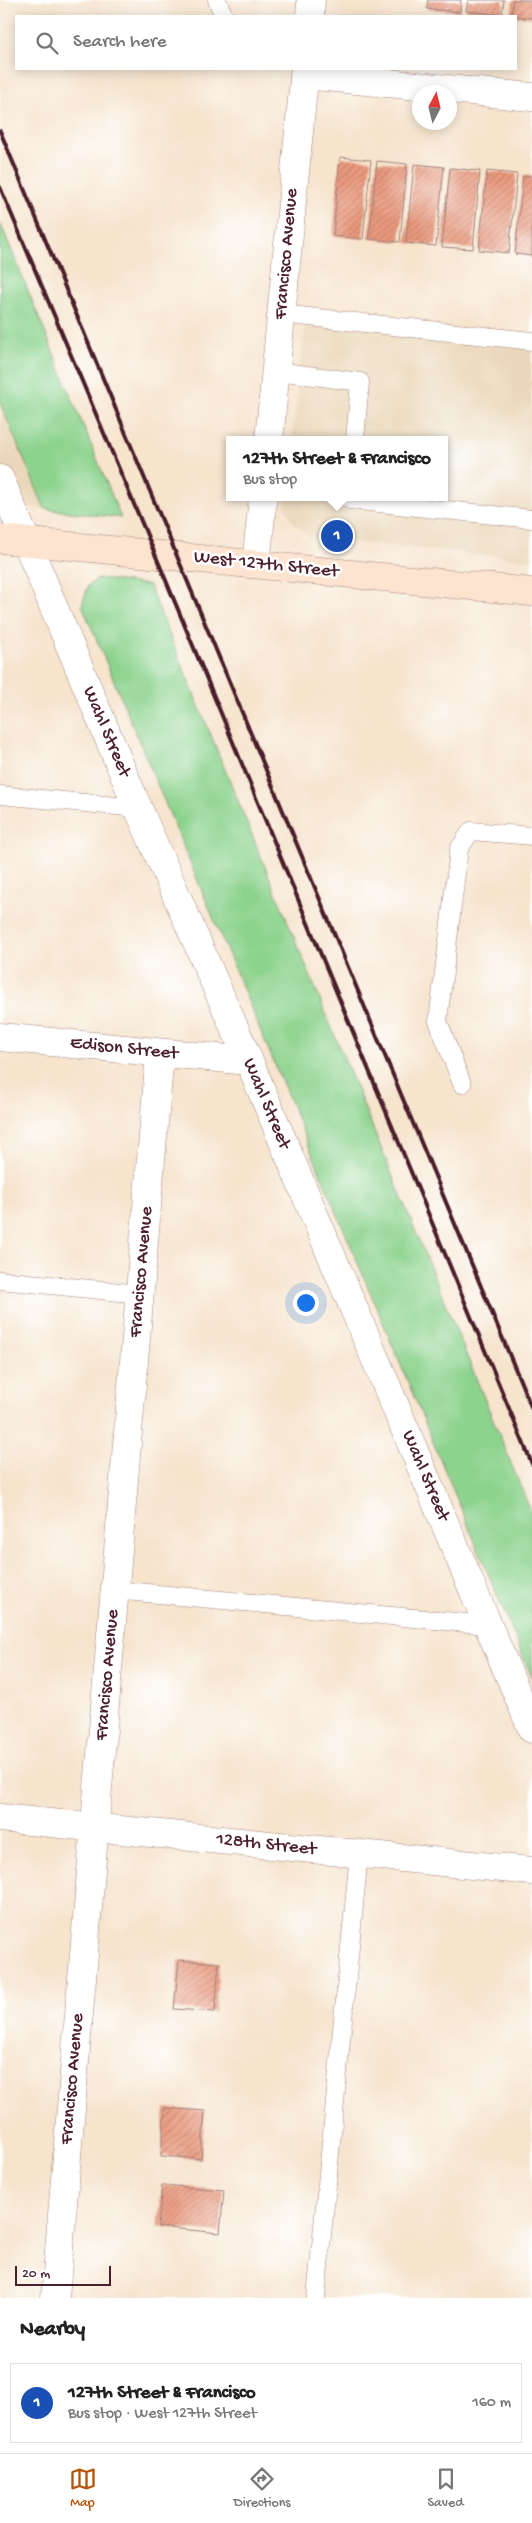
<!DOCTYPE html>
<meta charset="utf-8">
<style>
:root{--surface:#fff;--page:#f2f2f2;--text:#222;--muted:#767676;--line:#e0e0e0;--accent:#b45309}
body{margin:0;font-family:"Gochi Hand",sans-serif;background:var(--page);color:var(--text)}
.compass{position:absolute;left:412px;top:85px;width:45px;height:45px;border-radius:50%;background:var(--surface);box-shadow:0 2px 12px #0003;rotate:7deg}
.scale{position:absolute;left:15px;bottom:12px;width:96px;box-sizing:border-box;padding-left:5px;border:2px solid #4a1f2b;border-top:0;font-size:14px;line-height:18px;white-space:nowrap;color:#4a1f2b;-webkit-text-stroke:4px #fff;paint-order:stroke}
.you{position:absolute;left:305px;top:1302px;width:18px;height:18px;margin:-12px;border:4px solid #fff;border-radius:50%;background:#1a73e8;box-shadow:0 0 0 8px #1a73e833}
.badge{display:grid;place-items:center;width:32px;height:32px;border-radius:50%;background:var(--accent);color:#fff;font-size:16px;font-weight:700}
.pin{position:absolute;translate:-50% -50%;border:2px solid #fff;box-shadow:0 1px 5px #0006}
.popup{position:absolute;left:226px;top:436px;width:222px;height:65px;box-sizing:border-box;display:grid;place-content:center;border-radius:0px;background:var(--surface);filter:drop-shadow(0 1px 4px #0005);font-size:16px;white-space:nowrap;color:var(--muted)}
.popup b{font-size:19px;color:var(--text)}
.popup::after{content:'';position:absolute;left:50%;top:100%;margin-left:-10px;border:10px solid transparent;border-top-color:var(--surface)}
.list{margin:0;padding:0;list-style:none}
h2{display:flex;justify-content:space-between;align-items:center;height:65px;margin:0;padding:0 20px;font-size:21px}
h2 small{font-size:16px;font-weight:400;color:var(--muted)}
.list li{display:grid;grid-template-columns:32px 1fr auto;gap:15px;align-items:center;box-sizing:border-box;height:80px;margin:0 10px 10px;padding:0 10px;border:1px solid var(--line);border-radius:0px}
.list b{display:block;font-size:19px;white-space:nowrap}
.list p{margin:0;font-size:16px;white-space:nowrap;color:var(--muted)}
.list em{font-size:16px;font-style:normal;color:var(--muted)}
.icon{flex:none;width:28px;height:28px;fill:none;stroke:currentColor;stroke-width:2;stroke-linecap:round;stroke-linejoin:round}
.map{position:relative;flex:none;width:532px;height:2298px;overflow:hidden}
.search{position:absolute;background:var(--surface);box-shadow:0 2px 12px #0003;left:15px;right:15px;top:15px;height:55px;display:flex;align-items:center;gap:12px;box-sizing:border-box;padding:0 18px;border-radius:0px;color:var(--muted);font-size:19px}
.sheet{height:155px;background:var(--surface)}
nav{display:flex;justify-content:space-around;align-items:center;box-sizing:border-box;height:70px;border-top:1px solid var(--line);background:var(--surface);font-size:14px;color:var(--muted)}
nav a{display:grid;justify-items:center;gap:2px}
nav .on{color:var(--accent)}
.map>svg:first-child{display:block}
</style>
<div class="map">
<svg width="532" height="2298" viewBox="0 0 532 2298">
<defs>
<pattern id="building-hatch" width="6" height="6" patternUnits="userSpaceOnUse" patternTransform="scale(1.25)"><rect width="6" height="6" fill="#eb9a7e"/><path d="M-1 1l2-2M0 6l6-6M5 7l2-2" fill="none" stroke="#c07d67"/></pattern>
</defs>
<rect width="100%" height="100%" fill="#fff"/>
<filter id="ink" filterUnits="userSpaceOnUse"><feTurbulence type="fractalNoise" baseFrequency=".02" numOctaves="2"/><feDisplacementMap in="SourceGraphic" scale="10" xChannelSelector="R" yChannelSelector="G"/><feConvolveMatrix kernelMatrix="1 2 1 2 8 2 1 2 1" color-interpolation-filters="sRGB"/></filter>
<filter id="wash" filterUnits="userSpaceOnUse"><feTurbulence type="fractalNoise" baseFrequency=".0096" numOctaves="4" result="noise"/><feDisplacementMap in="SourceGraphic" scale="20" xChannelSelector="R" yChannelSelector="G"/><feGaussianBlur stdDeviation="1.12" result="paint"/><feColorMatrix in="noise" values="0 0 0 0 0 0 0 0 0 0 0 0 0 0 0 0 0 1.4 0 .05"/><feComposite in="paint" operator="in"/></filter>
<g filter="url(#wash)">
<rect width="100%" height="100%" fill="#f6e4cd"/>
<!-- built -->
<path fill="#ebd8ba" d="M306,317L532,341V560L311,538L294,524L285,507L286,497H444V440H292Z
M0,403L45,509L0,503Z"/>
<!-- grass -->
<path fill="#8cd38d" stroke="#6b795c" d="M0,222L121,518L45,509L0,403Z
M98,578L149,585L532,1514V1678L82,605L88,586Z"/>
<g id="blocks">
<!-- building -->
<path fill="url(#building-hatch)" d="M428,0H461L460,12L427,9Z
M468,0H504L502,15L466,11Z
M513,0H532V18L511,16Z
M340,157L371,160L363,239L333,236Z
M377,161L407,164L400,242L369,239Z
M414,164L444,167L436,246L406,243Z
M450,168L480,171L473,249L442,247Z
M487,171L517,174L509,253L479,250Z
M523,176H532V256L515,254Z
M179,1960L219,1963L215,2012L174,2009Z
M165,2108L205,2111L201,2159L161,2156Z
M162,2185L224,2190L220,2233L158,2227Z"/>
</g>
</g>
<g filter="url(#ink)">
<use href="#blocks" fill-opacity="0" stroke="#a0827c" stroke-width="1"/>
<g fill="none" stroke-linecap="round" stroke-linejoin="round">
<!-- service casing -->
<g stroke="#a0827c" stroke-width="19">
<path id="service" d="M217,0L224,16
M281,314L532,341
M276,371L360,382L355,440
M350,497V500L532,519
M0,795L138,808
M462,1084L438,1021L459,849L471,831L532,836
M0,1280L140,1294
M115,1590L488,1625
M316,2298L359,1854"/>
</g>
<!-- minor casing -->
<g stroke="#a0827c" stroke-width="29">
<path id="minor" d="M310,16L311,0
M304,75L532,97
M269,440L305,69
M0,479L138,808L249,1061L532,1729
M256,564L263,497
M0,1037L249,1061
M0,1818L532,1871
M55,2298L160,1053"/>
</g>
<!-- secondary casing -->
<g stroke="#a0827c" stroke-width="29">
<path id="secondary" d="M0,539L532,592"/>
</g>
<!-- service -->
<use href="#service" stroke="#fff" stroke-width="18"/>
<!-- minor -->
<use href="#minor" stroke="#fff" stroke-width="28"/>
<!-- secondary -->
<use href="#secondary" stroke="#fde4d1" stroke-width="28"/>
<!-- rail -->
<path stroke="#4a1f2b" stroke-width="4" d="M0,131L532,1409
M0,187L155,554L532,1464"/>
</g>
</g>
<g text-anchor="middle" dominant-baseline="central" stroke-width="5" stroke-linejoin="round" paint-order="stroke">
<!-- street labels -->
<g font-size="19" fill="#4a1f2b" stroke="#fff">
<text transform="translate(287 254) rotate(-85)">Francisco Avenue</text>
<text transform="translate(266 565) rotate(6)">West 127th Street</text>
<text transform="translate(106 732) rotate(67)">Wahl Street</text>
<text transform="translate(124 1049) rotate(6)">Edison Street</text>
<text transform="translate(266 1104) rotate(67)">Wahl Street</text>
<text transform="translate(142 1272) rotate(-85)">Francisco Avenue</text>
<text transform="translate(425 1476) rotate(67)">Wahl Street</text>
<text transform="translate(108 1675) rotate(-85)">Francisco Avenue</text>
<text transform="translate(266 1845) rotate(6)">128th Street</text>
<text transform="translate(73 2079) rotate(-85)">Francisco Avenue</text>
</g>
</g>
</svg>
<svg class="compass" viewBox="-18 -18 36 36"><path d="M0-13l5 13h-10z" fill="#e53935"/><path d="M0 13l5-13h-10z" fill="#767676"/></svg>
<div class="scale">20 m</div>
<div class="you"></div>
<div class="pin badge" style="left:337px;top:536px;background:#1a4fb4">1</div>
<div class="popup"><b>127th Street &amp; Francisco</b>Bus stop</div>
<div class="search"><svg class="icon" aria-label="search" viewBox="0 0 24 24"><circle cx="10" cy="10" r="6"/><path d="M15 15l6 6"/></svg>Search here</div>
</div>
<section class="sheet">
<h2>Nearby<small></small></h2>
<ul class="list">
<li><span class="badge" style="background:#1a4fb4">1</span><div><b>127th Street &amp; Francisco</b><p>Bus stop · West 127th Street</p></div><em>160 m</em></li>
</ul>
</section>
<nav>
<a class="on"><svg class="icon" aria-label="map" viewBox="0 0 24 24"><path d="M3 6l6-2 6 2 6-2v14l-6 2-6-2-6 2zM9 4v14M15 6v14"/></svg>Map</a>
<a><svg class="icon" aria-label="directions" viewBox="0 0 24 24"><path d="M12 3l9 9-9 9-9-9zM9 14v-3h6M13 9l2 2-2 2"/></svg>Directions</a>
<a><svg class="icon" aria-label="saved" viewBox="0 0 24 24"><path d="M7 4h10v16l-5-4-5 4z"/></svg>Saved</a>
</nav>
